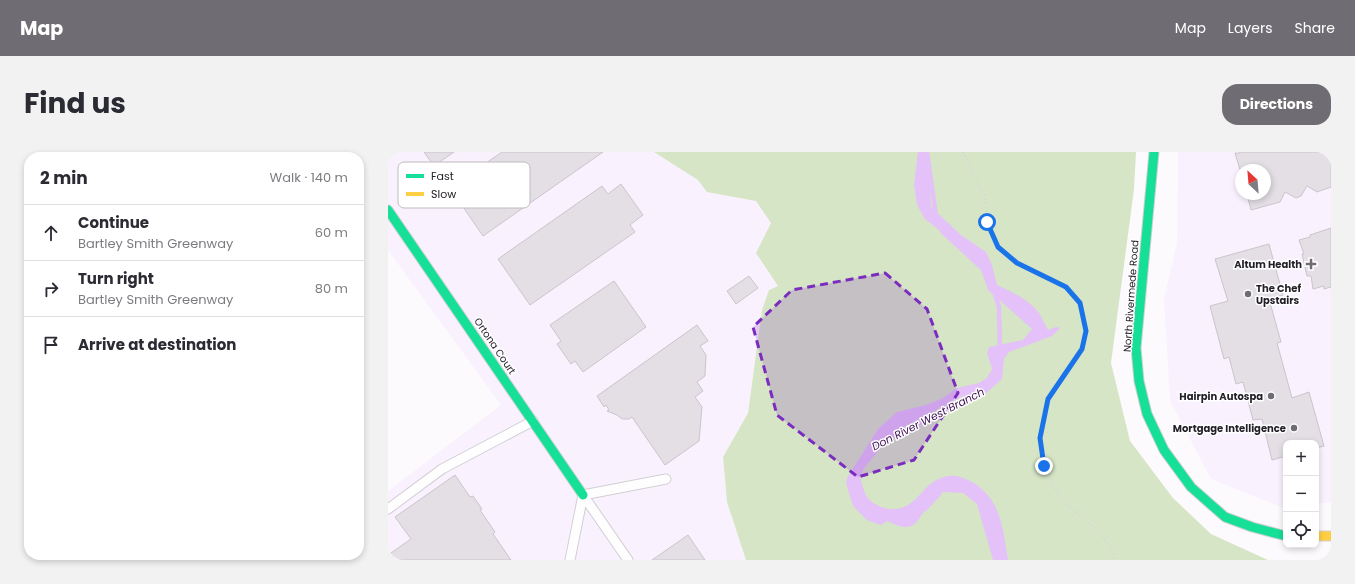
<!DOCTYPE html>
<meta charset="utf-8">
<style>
:root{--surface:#fff;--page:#f2f2f3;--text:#2b2b33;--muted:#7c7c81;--line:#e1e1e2;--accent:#706c73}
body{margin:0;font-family:Poppins,sans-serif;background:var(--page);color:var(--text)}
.controls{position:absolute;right:12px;bottom:12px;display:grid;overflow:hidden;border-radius:8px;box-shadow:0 2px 6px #0003}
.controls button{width:36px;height:36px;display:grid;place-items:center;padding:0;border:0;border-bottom:1px solid var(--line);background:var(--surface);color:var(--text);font:20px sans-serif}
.compass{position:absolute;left:847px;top:12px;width:36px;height:36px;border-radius:50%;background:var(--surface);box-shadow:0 2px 6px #0003;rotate:334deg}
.stop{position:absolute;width:12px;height:12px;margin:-9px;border:3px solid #1a73e8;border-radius:50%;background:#fff}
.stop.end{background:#1a73e8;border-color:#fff;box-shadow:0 1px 4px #0008}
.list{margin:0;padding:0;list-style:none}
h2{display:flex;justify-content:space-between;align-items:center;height:52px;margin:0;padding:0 16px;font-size:17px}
h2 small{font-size:13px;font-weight:400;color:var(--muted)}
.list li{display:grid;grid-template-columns:26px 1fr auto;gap:12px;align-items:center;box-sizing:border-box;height:56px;padding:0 16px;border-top:1px solid var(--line)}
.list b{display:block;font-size:15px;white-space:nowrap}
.list p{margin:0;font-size:13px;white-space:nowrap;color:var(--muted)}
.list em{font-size:13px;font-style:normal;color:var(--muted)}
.icon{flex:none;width:22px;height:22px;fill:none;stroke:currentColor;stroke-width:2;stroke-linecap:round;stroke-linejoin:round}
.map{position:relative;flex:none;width:943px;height:408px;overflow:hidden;border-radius:16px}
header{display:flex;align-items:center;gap:24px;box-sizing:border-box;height:56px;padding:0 20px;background:var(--accent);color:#fff}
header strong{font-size:19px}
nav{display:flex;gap:22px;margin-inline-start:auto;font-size:14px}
.intro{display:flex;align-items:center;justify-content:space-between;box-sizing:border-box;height:96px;padding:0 24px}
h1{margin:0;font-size:28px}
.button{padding:10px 18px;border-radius:16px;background:var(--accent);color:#fff;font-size:14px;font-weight:700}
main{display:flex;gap:24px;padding:0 24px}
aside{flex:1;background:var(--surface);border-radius:16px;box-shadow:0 2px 6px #0003}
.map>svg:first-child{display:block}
</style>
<header>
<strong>Map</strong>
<nav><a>Map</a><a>Layers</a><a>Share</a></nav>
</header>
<div class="intro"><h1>Find us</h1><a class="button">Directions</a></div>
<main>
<aside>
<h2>2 min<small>Walk · 140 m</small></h2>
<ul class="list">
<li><svg class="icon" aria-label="ahead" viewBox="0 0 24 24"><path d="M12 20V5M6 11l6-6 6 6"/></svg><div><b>Continue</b><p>Bartley Smith Greenway</p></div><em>60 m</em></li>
<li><svg class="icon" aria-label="right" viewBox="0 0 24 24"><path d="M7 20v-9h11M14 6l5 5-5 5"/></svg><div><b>Turn right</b><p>Bartley Smith Greenway</p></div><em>80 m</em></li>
<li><svg class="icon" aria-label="arrive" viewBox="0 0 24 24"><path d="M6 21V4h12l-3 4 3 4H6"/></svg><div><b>Arrive at destination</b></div></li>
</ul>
</aside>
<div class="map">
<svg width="943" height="408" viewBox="0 0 943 408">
<rect width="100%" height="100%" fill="#fcfafd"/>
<!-- built -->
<path fill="#f9f2fe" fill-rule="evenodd" d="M0,0H288L469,25L374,158L360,261L335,305L339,350L358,408H0V339L113,253L0,98Z
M790,0H943V350L928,352V291H898V357L823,327L782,249L776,147L789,91ZM853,18H877V42H853Z"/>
<!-- green -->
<path fill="#d6e5c6" d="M266,0H748L746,37L723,211L742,289L785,346L823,382L880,408H358L339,350L335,305L360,261L374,158L381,138L390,134L368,101L383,71L368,49L319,40L310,28Z"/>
<!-- water -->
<path fill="#e4c1f8" d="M530,0H540L543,55L573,83L598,100L604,113L609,133C624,140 640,147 651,161C654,166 657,173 660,178L668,175L672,176L664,184L621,200L616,207L614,227L598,241L573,245L506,280L476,316L472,325C474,331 476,340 479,345C489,357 507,361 520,353C532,346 539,330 553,326C564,322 572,324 582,329C613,345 615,377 620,408H605L589,352L575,341L555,340C551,343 546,346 543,350C527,369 529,384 499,369L493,373L479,368L465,354L458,331L459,326L490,277L509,260L538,253L555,246L569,236L591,231L599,226L604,217L599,201L601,195L635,188L644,177L600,138L591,112L580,100L537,67L529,53L526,33Z"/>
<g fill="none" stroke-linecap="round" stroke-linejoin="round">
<!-- stream -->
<path stroke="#e4c1f8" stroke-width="4.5" d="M539,0L548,64
M554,79L595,117
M606,139L611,155L612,197
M498,287L594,240
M537,357L551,342"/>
</g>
<!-- building -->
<path fill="#e3dfe5" stroke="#c9c5cb" d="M36,0H66L46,14Z
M114,0H215L95,84L62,36Z
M852,0H943V35L929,40L919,34L913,44L908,46L897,40L892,50L863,58L859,42H877V18H853V21L847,1H849V2Z
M233,32L255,63L242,73L247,80L142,153L110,107L214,34L220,42Z
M943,76V135L936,137V134L925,137L923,124H919L914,102H916L911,88L922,85V83Z
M881,92L895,143L881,147L893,190L889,191L904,246L921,240L936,294L928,296V291H898V304L884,308L874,267L865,268L855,230L848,232L841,205L836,207L822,154L840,149L827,107Z
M361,124L370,136L348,152L339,139Z
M226,129L258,175L195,220L187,209L183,212L169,192L173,189L162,173Z
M309,173L320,189L312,194L318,203L317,224L309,230L315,239L307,245L314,255L311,289L277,313L244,265L241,267H234L229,263L219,259L221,258L218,253L216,255L209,244Z
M67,323L82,345L85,344L94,357L92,358L107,380L105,382L123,408H0V403L23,387L7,365Z
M300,383L317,408H264Z"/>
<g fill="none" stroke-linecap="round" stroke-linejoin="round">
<!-- lane casing -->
<g stroke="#d2cfd4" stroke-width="11">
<path id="lane" d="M195,343L278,327
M195,343L240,408
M0,357L54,317L145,269
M182,408L195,343"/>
</g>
<!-- fast casing -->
<g stroke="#d2cfd4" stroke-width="11">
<path id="fast" d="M766,0L748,196L751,229L759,262L776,298L803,335L837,365L864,375L898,384
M0,58L195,343"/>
</g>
<!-- slow casing -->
<g stroke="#d2cfd4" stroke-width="11">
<path id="slow" d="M928,384H943"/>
</g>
<!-- path -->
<path stroke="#d7d6d7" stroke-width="2.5" stroke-dasharray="1 3" stroke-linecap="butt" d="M575,0L597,45L599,70L610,95L629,111L678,135L692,151L698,179L694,197L660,247L652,286L656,314L672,346L715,384L728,408"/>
<!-- lane -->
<use href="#lane" stroke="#fffeff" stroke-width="9"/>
<!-- fast -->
<use href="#fast" stroke="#16e098" stroke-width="9"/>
<!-- slow -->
<use href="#slow" stroke="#ffcf43" stroke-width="9"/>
</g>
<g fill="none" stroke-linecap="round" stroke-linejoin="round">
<!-- route -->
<path stroke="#1a73e8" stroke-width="5" d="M599,70L610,95L629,111L678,135L692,151L698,179L694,197L660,247L652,286L656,314"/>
</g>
<!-- marked area -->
<path fill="#7b2cbf" fill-opacity="0.2" stroke="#7b2cbf" stroke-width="3" stroke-dasharray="8 5" stroke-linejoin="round" d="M497,121L539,157L570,241L526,308L470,325L389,263L365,175L404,138Z"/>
<!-- markers -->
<g fill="#706c73" stroke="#fff" stroke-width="1.5">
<path d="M921 106h4v4h4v4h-4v4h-4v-4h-4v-4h4z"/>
<circle cx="860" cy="142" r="4"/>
<circle cx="883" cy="244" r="4"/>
<circle cx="906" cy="276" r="4"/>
</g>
<g text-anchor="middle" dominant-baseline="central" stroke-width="3" stroke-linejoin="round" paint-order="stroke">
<!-- poi labels -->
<g font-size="10" font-weight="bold" fill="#252028" stroke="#fff" text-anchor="end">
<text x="914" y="112">Altum Health</text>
<text x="868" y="136" text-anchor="start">The Chef<tspan x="868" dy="12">Upstairs</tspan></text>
<text x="875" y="244">Hairpin Autospa</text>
<text x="898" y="276">Mortgage Intelligence</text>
</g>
<!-- street labels -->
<g font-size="10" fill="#252028" stroke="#fff">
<text transform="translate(743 144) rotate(-86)">North Rivermede Road</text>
<text transform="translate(107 194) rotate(56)">Ortona Court</text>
</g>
<!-- water labels -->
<g font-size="11" font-style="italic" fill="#3d0e53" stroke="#fff">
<text transform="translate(540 267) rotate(-27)">Don River West Branch</text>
</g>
</g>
<!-- legend -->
<rect x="10" y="10" width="132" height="46" rx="6" fill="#fff" stroke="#bebcbe" stroke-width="1"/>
<rect x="18" y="22" width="18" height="4" fill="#16e098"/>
<rect x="18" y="40" width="18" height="4" fill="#ffcf43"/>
<g font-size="11" fill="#252028">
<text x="43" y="28">Fast</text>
<text x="43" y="46">Slow</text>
</g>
</svg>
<div class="controls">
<button>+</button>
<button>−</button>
<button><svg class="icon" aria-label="locate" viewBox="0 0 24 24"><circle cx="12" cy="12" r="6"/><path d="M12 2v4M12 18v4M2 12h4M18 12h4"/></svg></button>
</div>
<svg class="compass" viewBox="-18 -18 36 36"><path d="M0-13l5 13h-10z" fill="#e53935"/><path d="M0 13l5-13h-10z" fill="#7c7c81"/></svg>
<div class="stop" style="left:599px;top:70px"></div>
<div class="stop end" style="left:656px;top:314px"></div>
</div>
</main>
